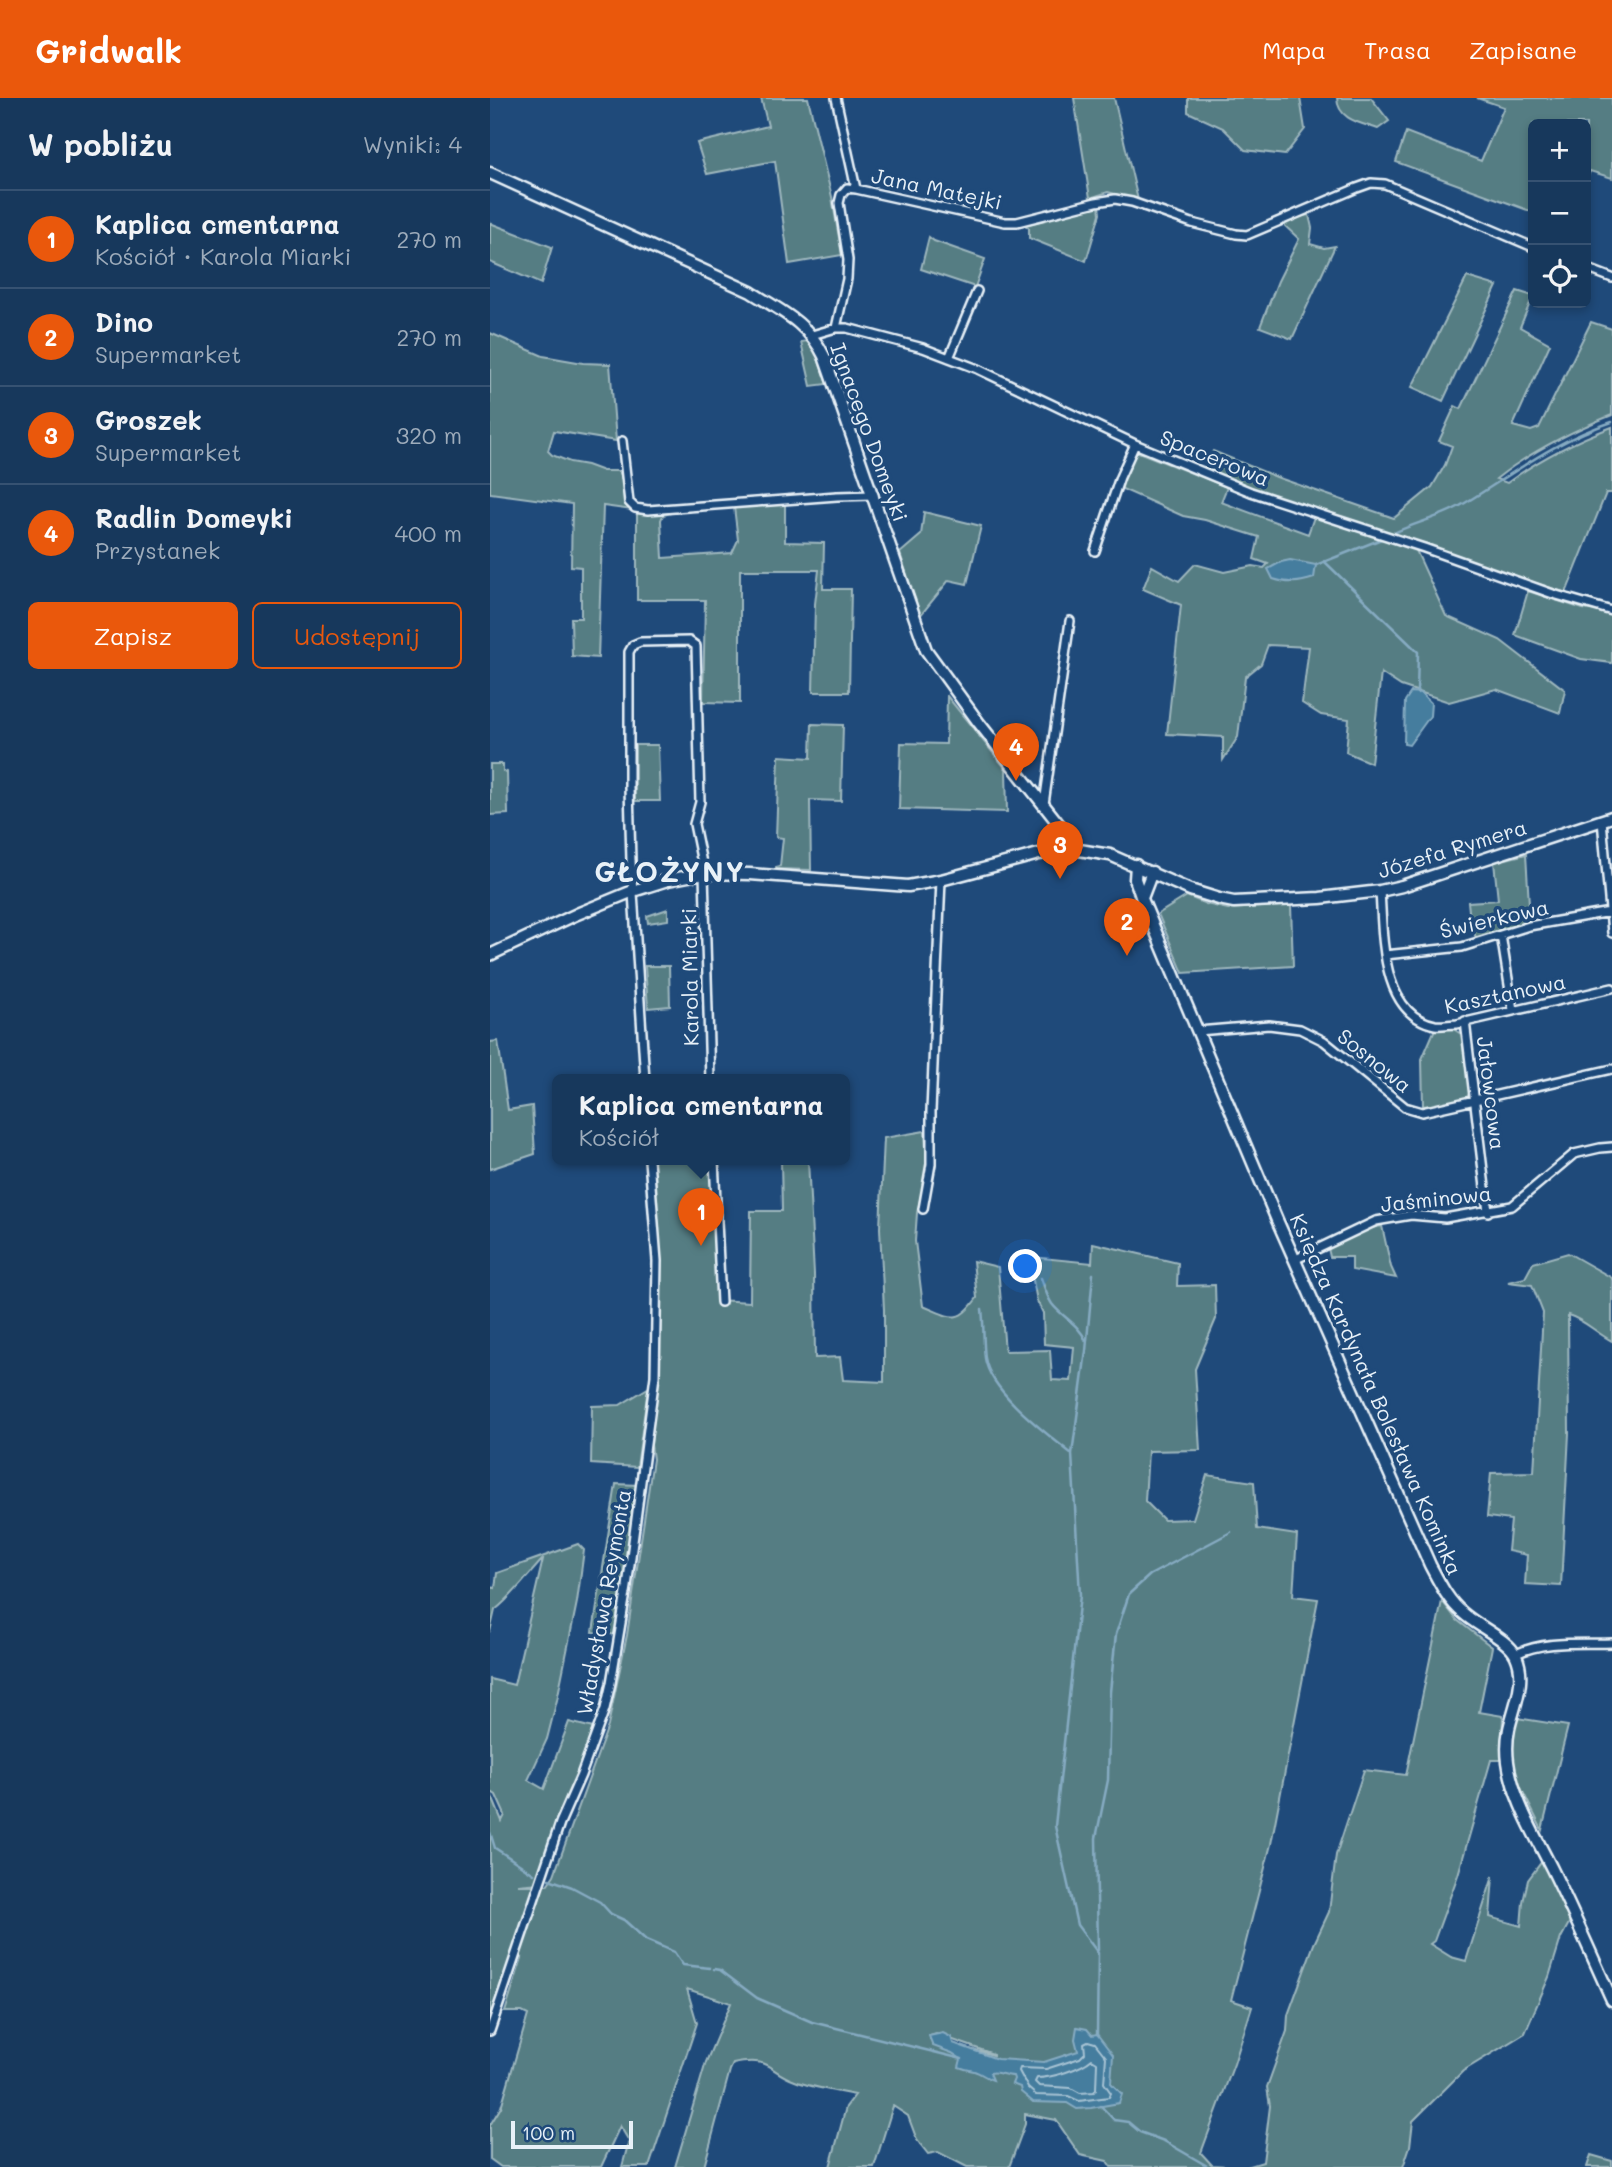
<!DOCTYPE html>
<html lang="pl">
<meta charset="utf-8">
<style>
:root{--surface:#17385c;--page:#203f62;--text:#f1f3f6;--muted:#9eacbb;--line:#365272;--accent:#ea580c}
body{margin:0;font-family:Mali,sans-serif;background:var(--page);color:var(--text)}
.controls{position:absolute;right:21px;top:21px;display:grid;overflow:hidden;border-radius:10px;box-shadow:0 4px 10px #0003}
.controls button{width:63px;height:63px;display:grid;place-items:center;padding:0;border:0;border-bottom:2px solid var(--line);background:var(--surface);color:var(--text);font:35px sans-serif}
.scale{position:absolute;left:21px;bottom:18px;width:122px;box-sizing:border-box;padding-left:7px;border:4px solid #e8f1f8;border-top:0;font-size:19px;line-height:24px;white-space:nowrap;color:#e8f1f8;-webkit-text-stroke:5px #1f4a7a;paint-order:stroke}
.you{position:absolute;left:536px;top:1169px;width:24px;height:24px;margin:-18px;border:5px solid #fff;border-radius:50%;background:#1a73e8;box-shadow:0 0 0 10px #1a73e833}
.badge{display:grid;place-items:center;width:46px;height:46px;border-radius:50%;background:var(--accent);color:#fff;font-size:23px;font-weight:700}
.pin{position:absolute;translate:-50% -58px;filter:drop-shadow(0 2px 4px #0008)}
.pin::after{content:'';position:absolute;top:37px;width:24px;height:21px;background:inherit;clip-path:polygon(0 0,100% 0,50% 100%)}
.popup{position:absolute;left:62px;top:976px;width:298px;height:91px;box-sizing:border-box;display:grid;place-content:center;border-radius:10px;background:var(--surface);filter:drop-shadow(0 2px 5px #0005);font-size:23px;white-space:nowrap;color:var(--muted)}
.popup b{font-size:26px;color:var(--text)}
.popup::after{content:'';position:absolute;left:50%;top:100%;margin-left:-14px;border:14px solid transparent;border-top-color:var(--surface)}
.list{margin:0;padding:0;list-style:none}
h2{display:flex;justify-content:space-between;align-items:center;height:91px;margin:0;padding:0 28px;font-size:30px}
h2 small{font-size:23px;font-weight:400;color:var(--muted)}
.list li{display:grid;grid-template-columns:46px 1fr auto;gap:21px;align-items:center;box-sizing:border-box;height:98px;padding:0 28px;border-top:2px solid var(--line)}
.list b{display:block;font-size:26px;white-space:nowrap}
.list p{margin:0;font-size:23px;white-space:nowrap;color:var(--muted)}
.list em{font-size:23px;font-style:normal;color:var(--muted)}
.actions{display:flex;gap:14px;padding:21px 28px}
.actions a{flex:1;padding:16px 0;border:2px solid var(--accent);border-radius:10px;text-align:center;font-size:24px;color:var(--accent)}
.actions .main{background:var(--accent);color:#fff}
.icon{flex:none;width:38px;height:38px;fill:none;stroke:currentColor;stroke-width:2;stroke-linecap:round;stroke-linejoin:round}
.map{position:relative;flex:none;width:1122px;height:2069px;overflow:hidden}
header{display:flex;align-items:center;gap:42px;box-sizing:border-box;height:98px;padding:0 35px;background:var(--accent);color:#fff}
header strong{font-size:33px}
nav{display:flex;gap:38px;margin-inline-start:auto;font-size:24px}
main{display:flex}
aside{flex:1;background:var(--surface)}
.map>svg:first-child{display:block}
</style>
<header>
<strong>Gridwalk</strong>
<nav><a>Mapa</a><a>Trasa</a><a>Zapisane</a></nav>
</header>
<main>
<aside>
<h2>W pobliżu<small>Wyniki: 4</small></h2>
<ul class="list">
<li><span class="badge">1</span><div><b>Kaplica cmentarna</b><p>Kościół · Karola Miarki</p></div><em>270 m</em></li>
<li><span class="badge">2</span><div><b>Dino</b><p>Supermarket</p></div><em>270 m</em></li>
<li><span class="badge">3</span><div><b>Groszek</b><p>Supermarket</p></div><em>320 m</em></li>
<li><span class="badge">4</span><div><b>Radlin Domeyki</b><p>Przystanek</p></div><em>400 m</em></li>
</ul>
<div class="actions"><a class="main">Zapisz</a><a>Udostępnij</a></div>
</aside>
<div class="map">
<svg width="1122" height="2069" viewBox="0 0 1122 2069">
<rect width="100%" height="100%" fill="#1f4a7a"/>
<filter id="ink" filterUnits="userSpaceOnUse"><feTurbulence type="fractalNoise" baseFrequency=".0143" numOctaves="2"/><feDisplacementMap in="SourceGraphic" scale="14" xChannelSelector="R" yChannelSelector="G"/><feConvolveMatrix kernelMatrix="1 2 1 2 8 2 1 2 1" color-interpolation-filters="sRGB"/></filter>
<g filter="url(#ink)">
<!-- green -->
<path fill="#557d83" stroke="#9eb7be" stroke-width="2" fill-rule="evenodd" d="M271,0H318L342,99L352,157L299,166L285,63L217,76L207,45L278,28Z
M584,0H624L648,102L618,94L600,100Z
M698,0H810L815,31L795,57L755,52L733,30L698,14Z
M847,0H881L899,23L888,31C871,25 848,22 847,0Z
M987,0H1122V80L1100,73L1096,83V26H1043V114L906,64L916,34L991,63L1014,9Z
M609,107L610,116L596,163L539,140V130L535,127Z
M819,117L822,130L820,146L834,150L845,148L802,241L770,229L788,183L809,141L794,127L809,119Z
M0,125L62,149L51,186L0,164Z
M439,139L444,143L495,161L485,189L431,171Z
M977,179L1007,188L953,303L922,289Z
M1027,193L1043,198L1030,229L1060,246L1023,328L1041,333L1049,330L1101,224L1122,231V317C1082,333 1040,354 1006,381L1017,385C1049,361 1085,343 1122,329V395H1116L1076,495L752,387L714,371L723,353L789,380L904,420L942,389L955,367L962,348L949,343L965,308L971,311Z
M0,235L53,258L93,265L120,266L126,343L64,333L58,353L62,357L80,364L97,367L113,373H129L131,377L136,405L142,412L113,408L108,560L82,558L81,520H91V469L81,468L82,406L0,395Z
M317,243L325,252L337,286L321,288L311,244Z
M646,353L737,389L731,404L818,436L824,419L925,450L956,518L1010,542L1075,592L1070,615L1006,591L959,604L911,588L891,575L881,665L856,654L859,621L831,617L812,605L819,549L778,547L771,566L755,579L748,639L733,662V639L677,636L691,507L653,491L662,468L689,483L705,466L734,474L763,468L774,470L778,466L764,461L769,439L715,422L693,418L630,390Z
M295,405V444L334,445L333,491H361L359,594H323L325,506L329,472H250V605L213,604L215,502H147V415H181L173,417L171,422L173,460L242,455L248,442L244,409Z
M434,414L491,428L477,486L459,482L430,518L410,455L431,437Z
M1038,493L1093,511L1122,515V565L1091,561L1025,537Z
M457,598L516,671L517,714L409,711L411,645L456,646Z
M322,626L353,627L351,703L320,702L321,772L286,771V769L290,768L293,740L286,739L289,658L321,660Z
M145,647H168L170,703H145Z
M0,666H13V673L17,674L18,716L0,717Z
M1036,756L1040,823L986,840L980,822L978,804L1008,802L1004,764Z
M697,798L716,806L738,811L801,807L803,868L693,875L668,816Z
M178,811V822L158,825L157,818Z
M155,868H179L180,908L158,910Z
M962,930L971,936L980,994L977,999L966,1004L933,1008L932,961L945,931Z
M8,943L18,1012L42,1008L45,1056L0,1071V944Z
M435,1033L437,1071L427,1115L425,1143L433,1208C461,1219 467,1228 487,1200L483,1163L508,1169L515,1253L560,1252L562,1282L581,1283L584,1249L554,1246L553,1215L547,1203L540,1167L542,1159L602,1165L603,1145L688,1165L687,1188L725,1187L726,1221L705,1271L710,1352L658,1353L655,1403L674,1422L703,1421L717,1377L764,1384L767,1431L807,1437L803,1498L828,1501L781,1746L741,1902L762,1909L744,1966L711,2055L722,2067L754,2069H621L617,2063L590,2057L566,2022L535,2016V2026L519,2069H477L448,2054L438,2056L427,2042L418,2018L403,2008L384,2069H340L356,2009L365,1997C345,1993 324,1990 305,1983C277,1973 281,1958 243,1966L240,1972L214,2069H185L216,1964L241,1905L197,1891L207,1925L159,2069H132L139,2043L130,2028L111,2069H11L0,2061V2027L11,2009L38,1917L32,1914H15L32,1860L23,1861L0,1922V1694L12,1723L15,1717L6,1697L0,1693V1581L24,1587L53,1461C37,1478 23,1498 5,1512L0,1534V1489L5,1490L7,1475L88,1446L94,1452L87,1504L67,1602L57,1641L38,1682L54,1691L79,1624L103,1630L85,1683L76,1699L65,1729L50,1785L28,1787H57L64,1777L118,1628L137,1537L163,1361L161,1347L169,1268L171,1165L163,1062H191L192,1064L222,1063L227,1202L260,1204L261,1113H292L291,1062H318L324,1176L325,1260L350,1259L353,1282L394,1284V1212L390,1130L394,1040ZM446,1936L503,1956V1957L440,1941V1938Z
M892,1128L901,1169L906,1180L862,1172V1159H840L838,1150L881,1130Z
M1078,1155L1122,1180V1243C1106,1235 1095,1222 1078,1217L1079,1335L1071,1488L1035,1486L1037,1457L1018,1453L1021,1422L997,1419L1001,1375L1044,1374L1053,1215L1042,1187L1018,1184L1035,1180L1043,1165Z
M158,1290L147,1369L101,1366L102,1308L130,1307Z
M126,1386L149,1387L127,1537L103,1534Z
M952,1503L967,1522L1002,1549L989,1614L1013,1618L1011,1662H1001L968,1777L944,1843L940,1846L961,1859L976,1863L1003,1778L1000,1819L1031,1828L1033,1804L1038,1782L1056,1758L1084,1816L1071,1840L1059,1879L1035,1935L973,1973L923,2023L920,2048L913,2069H757L773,2064L780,2008L777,1989L797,1933L798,1917L824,1846L839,1814L846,1757L874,1672L916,1677Z
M1027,1620L1078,1628L1052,1732L1028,1684L1021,1652Z
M1101,2057L1122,2063V2069H1097Z"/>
<!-- water -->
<path fill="#457d9e" stroke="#86abc2" stroke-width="2" d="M800,462L826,467L824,480C809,485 798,486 783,481L778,471L791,464Z
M921,594L931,595L941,605L940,618L919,647L914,646L915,603Z
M587,1929L597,1931L602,1937L607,1936L623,1957L621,1985L632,1996L629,2005L601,2010L587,2011L577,2005L543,2004L531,1994L530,1989L522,1986L524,1981L523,1978C515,1978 508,1973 500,1975L503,1982C496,1980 491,1975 484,1973C478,1972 474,1971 469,1969L471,1961L462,1955L443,1948L439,1938L453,1935L461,1939L463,1945L507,1961L554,1964L588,1953L585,1941Z"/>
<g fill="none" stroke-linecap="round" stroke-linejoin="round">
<!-- shore -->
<path stroke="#a7c3d4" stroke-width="2" d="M598,1943L605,1945L616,1959L614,1985L621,1995L619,1999L589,2003L578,1998L546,1997L538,1990L529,1973L530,1970L556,1971L590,1960L595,1955L594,1945Z
M602,1961L607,1964L606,1991L604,1994L590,1995L581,1990L549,1988L545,1984L547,1980C561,1980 591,1971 602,1961Z"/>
<!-- stream -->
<path stroke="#86abc2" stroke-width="2.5" d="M900,437C924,424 952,420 975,405C1026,374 1064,343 1122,324
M834,463L928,554L927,595
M826,467L894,440
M603,1176L596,1253L582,1356L590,1497L565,1728L587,1827L608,1855L607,1936
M551,1180C554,1188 557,1199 562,1206C572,1219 589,1226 596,1243
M492,1211C494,1227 493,1244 495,1260C500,1294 556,1335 582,1356
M0,1734L5,1750L44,1776
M59,1781L82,1789L110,1804L121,1816L134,1822L156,1842L184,1854L193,1867L220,1870
M608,1852L606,1740L618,1682L620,1594L626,1536L639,1496L660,1477L741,1434
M224,1871L230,1872L267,1900L322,1924L472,1961
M611,2008L624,2022L638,2024L650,2034L674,2043L719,2069"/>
<!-- street casing -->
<g stroke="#e8f1f8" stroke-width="12">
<path id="street" d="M346,0L366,91L515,124H527L606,104L625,101L642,104L702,125L746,136L757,137L867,90L881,85L895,86L1043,149
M1096,170L1122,180
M346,230L357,181L358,162L349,105L351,97L357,90L366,91
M322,237L346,230H357L433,250L488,271L645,346L761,394L934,450L1063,496L1122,513
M459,260L487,193
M132,343L139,404L145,410L158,412L347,398L384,397
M605,453L630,379L645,346
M554,706L580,523
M1112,722L1122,835
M890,793C893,835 890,916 945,927C951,928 960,926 967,926L1122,890
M1011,837L1023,912
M895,857L972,849L1039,828L1120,814
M975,923L998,1114
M708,933L779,927L810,931L834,943L915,1009L932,1014L1122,971
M155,982L141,763L139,689V554L143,547L150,544L199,543L206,548L210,704L204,726L214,775L220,982
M224,1062L231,1204
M433,1111L441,1066V1013L451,782
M804,1162L886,1123L921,1117L955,1120L1022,1108L1084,1056L1110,1050L1122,1049
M1026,1556C1054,1542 1091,1546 1122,1545
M0,1933L70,1725L91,1677L115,1611L121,1585L137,1489L165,1278L167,1163L159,1062"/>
</g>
<!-- secondary casing -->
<g stroke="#e8f1f8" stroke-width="15">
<path id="secondary" d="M0,75L261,194C291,213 318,225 334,258L436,552L489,625L579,739L583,751
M646,767L645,781L652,801L787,1122L940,1467C949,1484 958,1503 973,1515C987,1528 1019,1542 1026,1558C1037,1582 1024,1608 1019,1631C1016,1646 1017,1664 1021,1679C1029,1711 1047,1741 1062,1771C1083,1814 1102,1858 1122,1902
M652,800L662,774
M0,857L87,816L143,793L178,782L214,775L260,776L418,788L451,782L549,756L583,751L620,757L700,792L729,801L744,804L830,800L890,793L912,788L1122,719"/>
</g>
<!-- street -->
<use href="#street" stroke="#1f4a7a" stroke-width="7"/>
<!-- secondary -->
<use href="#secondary" stroke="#1f4a7a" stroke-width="10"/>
</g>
</g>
<g text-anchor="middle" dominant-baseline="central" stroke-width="7" stroke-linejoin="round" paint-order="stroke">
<!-- street labels -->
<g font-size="21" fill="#e8f1f8" stroke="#1f4a7a">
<text transform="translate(447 90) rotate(12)">Jana Matejki</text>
<text transform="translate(380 334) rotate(70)">Ignacego Domeyki</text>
<text transform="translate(725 359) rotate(22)">Spacerowa</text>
<text transform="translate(962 750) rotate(-17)">Józefa Rymera</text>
<text transform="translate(1004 820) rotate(-13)">Świerkowa</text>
<text transform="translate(199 879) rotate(-91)">Karola Miarki</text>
<text transform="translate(1015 895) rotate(-12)">Kasztanowa</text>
<text transform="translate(885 962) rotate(39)">Sosnowa</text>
<text transform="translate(1002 995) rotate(83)">Jałowcowa</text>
<text transform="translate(946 1100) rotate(-6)">Jaśminowa</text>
<text transform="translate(887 1296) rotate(66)">Księdza Kardynała Bolesława Kominka</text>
<text transform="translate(113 1504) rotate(-80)">Władysława Reymonta</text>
</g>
<!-- district labels -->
<g font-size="28" font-weight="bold" letter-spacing="2" fill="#e8f1f8" stroke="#1f4a7a">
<text x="180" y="773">GŁOŻYNY</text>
</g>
</g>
</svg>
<div class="controls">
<button>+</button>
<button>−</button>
<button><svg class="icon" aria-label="locate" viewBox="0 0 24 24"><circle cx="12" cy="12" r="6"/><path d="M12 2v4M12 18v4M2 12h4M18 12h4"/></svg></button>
</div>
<div class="scale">100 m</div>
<div class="you"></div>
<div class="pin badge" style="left:211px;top:1148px">1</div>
<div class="popup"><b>Kaplica cmentarna</b>Kościół</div>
<div class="pin badge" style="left:637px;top:858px">2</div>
<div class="pin badge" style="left:570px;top:781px">3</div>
<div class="pin badge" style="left:526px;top:683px">4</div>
</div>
</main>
